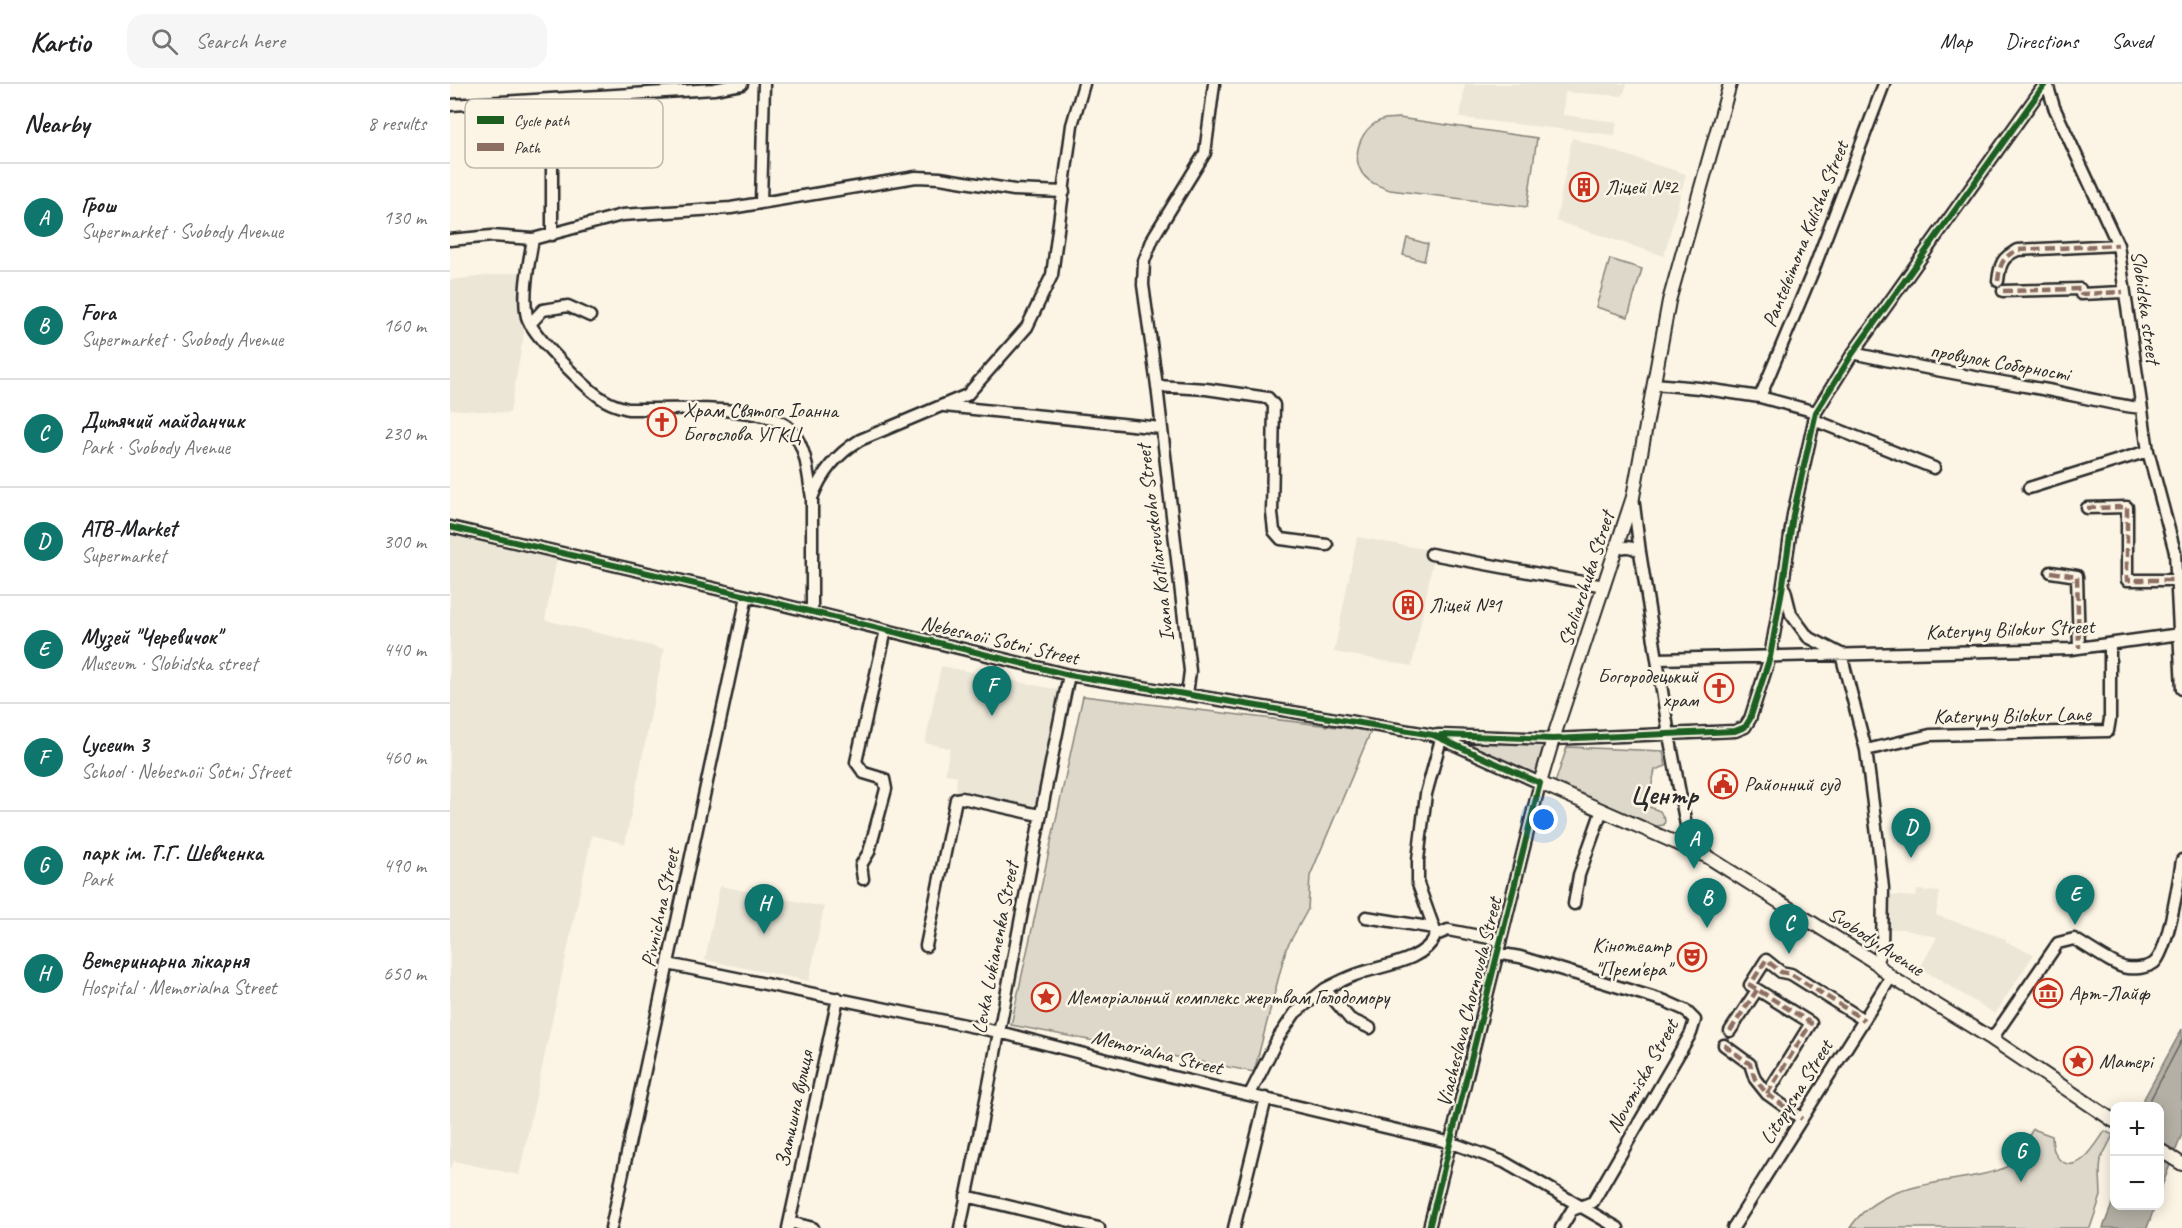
<!DOCTYPE html>
<meta charset="utf-8">
<style>
:root{--surface:#fff;--page:#f6f6f6;--text:#202124;--muted:#757577;--line:#e0e0e0;--accent:#0f766e}
body{margin:0;font-family:Caveat,sans-serif;background:var(--page);color:var(--text)}
.controls{position:absolute;right:18px;bottom:18px;display:grid;overflow:hidden;border-radius:12px;box-shadow:0 3px 15px #0003}
.controls button{width:54px;height:54px;display:grid;place-items:center;padding:0;border:0;border-bottom:2px solid var(--line);background:var(--surface);color:var(--text);font:30px sans-serif}
.you{position:absolute;left:1094px;top:736px;width:21px;height:21px;margin:-15px;border:4px solid #fff;border-radius:50%;background:#1a73e8;box-shadow:0 0 0 9px #1a73e833}
.badge{display:grid;place-items:center;width:39px;height:39px;border-radius:50%;background:var(--accent);color:#fff;font-size:20px;font-weight:700}
.pin{position:absolute;translate:-50% -50px;filter:drop-shadow(0 2px 3px #0008)}
.pin::after{content:'';position:absolute;top:32px;width:21px;height:18px;background:inherit;clip-path:polygon(0 0,100% 0,50% 100%)}
.list{margin:0;padding:0;list-style:none}
h2{display:flex;justify-content:space-between;align-items:center;height:78px;margin:0;padding:0 24px;font-size:26px}
h2 small{font-size:20px;font-weight:400;color:var(--muted)}
.list li{display:grid;grid-template-columns:39px 1fr auto;gap:18px;align-items:center;box-sizing:border-box;height:108px;padding:0 24px;border-top:2px solid var(--line)}
.list b{display:block;font-size:22px;white-space:nowrap}
.list p{margin:0;font-size:20px;white-space:nowrap;color:var(--muted)}
.list em{font-size:20px;font-style:normal;color:var(--muted)}
.icon{flex:none;width:33px;height:33px;fill:none;stroke:currentColor;stroke-width:2;stroke-linecap:round;stroke-linejoin:round}
.map{position:relative;flex:none;width:1732px;height:1144px;overflow:hidden}
header{display:flex;align-items:center;gap:36px;box-sizing:border-box;height:84px;padding:0 30px;background:var(--surface);border-bottom:2px solid var(--line)}
header strong{font-size:28px}
nav{display:flex;gap:33px;margin-inline-start:auto;font-size:21px}
.search{width:420px;height:54px;background:var(--page);display:flex;align-items:center;gap:15px;box-sizing:border-box;padding:0 21px;border-radius:18px;color:var(--muted);font-size:22px}
main{display:flex}
aside{flex:1;background:var(--surface)}
.map>svg:first-child{display:block}
</style>
<header>
<strong>Kartio</strong>
<div class="search"><svg class="icon" aria-label="search" viewBox="0 0 24 24"><circle cx="10" cy="10" r="6"/><path d="M15 15l6 6"/></svg>Search here</div>
<nav><a>Map</a><a>Directions</a><a>Saved</a></nav>
</header>
<main>
<aside>
<h2>Nearby<small>8 results</small></h2>
<ul class="list">
<li><span class="badge">A</span><div><b>Грош</b><p>Supermarket · Svobody Avenue</p></div><em>130 m</em></li>
<li><span class="badge">B</span><div><b>Fora</b><p>Supermarket · Svobody Avenue</p></div><em>160 m</em></li>
<li><span class="badge">C</span><div><b>Дитячий майданчик</b><p>Park · Svobody Avenue</p></div><em>230 m</em></li>
<li><span class="badge">D</span><div><b>ATB-Market</b><p>Supermarket</p></div><em>300 m</em></li>
<li><span class="badge">E</span><div><b>Музей &quot;Черевичок&quot;</b><p>Museum · Slobidska street</p></div><em>440 m</em></li>
<li><span class="badge">F</span><div><b>Lyceum 3</b><p>School · Nebesnoii Sotni Street</p></div><em>460 m</em></li>
<li><span class="badge">G</span><div><b>парк ім. Т.Г. Шевченка</b><p>Park</p></div><em>490 m</em></li>
<li><span class="badge">H</span><div><b>Ветеринарна лікарня</b><p>Hospital · Memorialna Street</p></div><em>650 m</em></li>
</ul>
</aside>
<div class="map">
<svg width="1732" height="1144" viewBox="0 0 1732 1144">
<rect width="100%" height="100%" fill="#fcf5e5"/>
<filter id="ink" filterUnits="userSpaceOnUse"><feTurbulence type="fractalNoise" baseFrequency=".0167" numOctaves="2"/><feDisplacementMap in="SourceGraphic" scale="12" xChannelSelector="R" yChannelSelector="G"/><feConvolveMatrix kernelMatrix="1 2 1 2 8 2 1 2 1" color-interpolation-filters="sRGB"/></filter>
<g filter="url(#ink)">
<!-- built -->
<path fill="#ece6d7" d="M1015,0H1177L1173,12L1115,8L1113,31L1167,38L1165,51L1010,34Z
M1122,54L1236,90L1214,172L1106,137Z
M78,187L77,232L60,329L0,325V196Z
M0,443L108,469L95,536L214,565L175,760L142,751L69,1091L4,1077L0,1086Z
M907,453L985,467L962,582L884,568Z
M491,582L609,606L585,724L506,708L507,692L495,690L500,664L475,659Z
M270,802L374,823L359,897L255,876Z
M1467,806L1490,808L1486,831L1556,855V858L1584,870L1545,930L1470,884L1487,853L1452,845H1438L1439,811L1466,813Z"/>
<!-- green -->
<path fill="#ded8ca" stroke="#84827a" stroke-width="1.5" d="M949,34L1087,54L1077,123L940,106C929,102 919,99 912,89C900,69 913,40 935,35C939,34 944,35 949,34Z
M957,154L978,160L974,177L953,171Z
M1160,175L1192,185L1178,233L1146,223Z
M633,612L921,647L860,792L858,825L836,865L804,988L561,941Z
M1025,656L1094,659L1085,690L1022,664Z
M1117,663L1213,667L1216,682L1205,686L1197,722L1210,727L1215,736L1214,741L1206,742L1105,699Z
M1583,1045L1602,1052C1602,1061 1603,1069 1609,1075C1628,1093 1646,1060 1655,1047L1663,1051L1651,1075L1650,1087L1651,1112L1640,1144H1400C1429,1099 1487,1101 1534,1090C1543,1087 1553,1087 1560,1080C1570,1071 1576,1056 1583,1045Z"/>
<!-- water -->
<path fill="#b4b0a5" stroke="#7d7b74" stroke-width="1.5" d="M1732,945V1050L1710,1107V1022H1690Z
M1664,1115V1122H1705L1697,1144H1653Z"/>
<g fill="none" stroke-linecap="round" stroke-linejoin="round">
<!-- shore -->
<path stroke="#62605c" stroke-width="1.5" d="M1697,1022L1732,956"/>
<!-- minor casing -->
<g stroke="#2b2b2b" stroke-width="15">
<path id="minor" d="M1597,0L1604,23L1668,161L1698,367L1725,468L1732,605
M0,21L264,5L292,0
M311,119L314,0
M102,151V16
M83,155C79,178 72,211 77,233C82,251 139,308 156,317C163,321 170,323 178,325C214,326 321,318 343,348C357,366 358,392 362,414
M0,156L42,152L83,155L172,131L281,124L466,93L490,94L564,106L614,108
M1548,197C1550,180 1552,173 1568,166L1668,161
M1553,207L1630,205L1631,210L1673,208
M80,240L93,226L118,222L140,232
M1403,269C1465,283 1529,294 1592,305C1625,311 1657,320 1691,324
M1204,300L1249,304L1310,313L1366,328
M707,302L693,201L694,177L704,152L755,69L764,0
M1310,313L1363,187L1434,0
M494,322L711,344
M1364,336L1484,384
M1579,404L1698,367
M1183,413L1190,468L1219,651L1236,741L1235,761
M1637,424L1677,423V496H1726
M0,443L297,512L619,591L983,651L1090,699L979,1144
M1166,465C1176,462 1181,462 1190,468
M981,470L1154,502
M1601,488L1627,492L1629,564
M1335,506L1341,530L1358,553L1391,570L1416,666L1427,751L1433,804L1432,865L1426,879
M362,528V414C371,389 387,370 410,356L517,311L577,243L602,191L622,41L634,0
M1208,575L1621,565L1730,550
M737,611L740,587L707,302L756,305L818,314L824,321L822,429L824,447L831,455L877,461
M988,651L1103,655L1285,647L1295,643L1300,635L1320,573L1333,500L1343,431L1366,328L1403,269L1595,0
M1416,666L1480,651L1658,647L1660,635V560
M413,795L411,781L419,768L436,705L434,695L414,689L406,678L436,546
M1124,820L1129,791L1152,726
M984,844L968,800V776L976,710L991,655
M986,851L998,846L1050,856
M476,862L506,715L512,714L589,731
M1047,869L1070,873L1215,917L1235,926L1245,936L1241,949L1143,1118L1122,1126L1111,1144
M218,880L549,948L727,994L1002,1059L1054,1078L1168,1144
M875,905C885,900 894,895 905,891C931,881 973,879 986,851L984,844L916,833
M1280,947L1307,906
M1542,955L1608,859L1624,855C1635,861 1666,883 1677,884C1685,885 1697,884 1704,879C1718,868 1729,795 1732,776
M1274,961L1300,980L1305,995L1317,1010L1352,1035
M800,1010L828,954L845,929L875,905L900,935L920,944
M1317,1010L1361,939L1300,901L1316,876L1331,888L1341,890L1414,936
M516,1112L649,1144
M340,1138L363,1144
M161,1144L297,512
M338,1144L388,914
M510,1144C549,960 580,775 619,591
M784,1144L816,1014
M1283,1144L1441,893"/>
</g>
<!-- major casing -->
<g stroke="#2b2b2b" stroke-width="16">
<path id="major" d="M1280,0L1219,217L1183,413L1103,655L1090,699L1258,773L1426,879L1441,893L1542,955L1664,1037
M1710,1066L1732,1080"/>
</g>
<!-- minor -->
<use href="#minor" stroke="#fcf5e5" stroke-width="10"/>
<!-- major -->
<use href="#major" stroke="#fcf5e5" stroke-width="12"/>
<!-- quiet -->
<path stroke="#8d6e63" stroke-width="4.5" stroke-dasharray="9 4.5" stroke-linecap="butt" d="M1548,197C1550,180 1552,173 1568,166L1668,161
M1553,207L1630,205L1631,210L1673,208
M1637,424L1677,423V496H1726
M1601,488L1627,492L1629,564
M1280,947L1307,906
M1274,961L1300,980L1305,995L1317,1010L1352,1035
M1317,1010L1361,939L1300,901L1316,876L1331,888L1341,890L1414,936"/>
<!-- cycleway casing -->
<g stroke="#fcf5e5" stroke-width="10">
<path id="cycleway" d="M0,443L297,512L619,591L983,651L1090,699L979,1144
M991,651L1103,655L1285,647L1295,643L1300,635L1320,573L1333,500L1343,431L1366,328L1403,269L1595,0"/>
</g>
<!-- cycleway -->
<use href="#cycleway" stroke="#1b5e20" stroke-width="6"/>
</g>
</g>
<!-- icons -->
<defs>
<g id="building-ring" transform="scale(1.5)"><circle r="9.5" fill="#fcf5e5" stroke="#c8321e" stroke-width="1.5"/><path d="M-4-6H4V6H1V3H-1V6H-4ZM-2.5-4.3h1.7v1.8h-1.7ZM.8-4.3h1.7v1.8H.8ZM-2.5-1h1.7V.8h-1.7ZM.8-1h1.7V.8H.8Z" fill="#c8321e"/></g>
<g id="church-ring" transform="scale(1.5)"><circle r="9.5" fill="#fcf5e5" stroke="#c8321e" stroke-width="1.5"/><path d="M-1.2-6h2.4v3.5h3.3v2.4h-3.3V6h-2.4V-.1h-3.3v-2.4h3.3Z" fill="#c8321e"/></g>
<g id="civic-ring" transform="scale(1.5)"><circle r="9.5" fill="#fcf5e5" stroke="#c8321e" stroke-width="1.5"/><path d="M-.6-6.5H3V-4.5H.6V-3L4-1V1h2V6H-6V1h2V-1L-.6-3ZM-1.2 2.5V6h2.4V2.5Z" fill="#c8321e"/></g>
<g id="theatre-ring" transform="scale(1.5)"><circle r="9.5" fill="#fcf5e5" stroke="#c8321e" stroke-width="1.5"/><path d="M-5-5.5Q0-4 5-5.5V0Q5 5 0 6Q-5 5-5 0ZM-3.3-2.5H-1v1.5H-3.3ZM1-2.5H3.3v1.5H1ZM-2.8 1Q0 5.5 2.8 1Z" fill="#c8321e"/></g>
<g id="museum-ring" transform="scale(1.5)"><circle r="9.5" fill="#fcf5e5" stroke="#c8321e" stroke-width="1.5"/><path d="M0-6L6-3V-2H-6V-3ZM-5-1h2V3h-2ZM-1-1h2V3h-2ZM3-1h2V3H3ZM-6 4H6V6H-6Z" fill="#c8321e"/></g>
<g id="sight-ring" transform="scale(1.5)"><circle r="9.5" fill="#fcf5e5" stroke="#c8321e" stroke-width="1.5"/><path d="M0-6L1.8-2.2L6-1.7L2.9 1.2L3.7 5.4L0 3.3L-3.7 5.4L-2.9 1.2L-6-1.7L-1.8-2.2Z" fill="#c8321e"/></g>
</defs>
<g fill-rule="evenodd">
<use href="#building-ring" x="1134" y="103"/>
<use href="#church-ring" x="212" y="338"/>
<use href="#building-ring" x="958" y="521"/>
<use href="#church-ring" x="1269" y="604"/>
<use href="#civic-ring" x="1273" y="700"/>
<use href="#theatre-ring" x="1242" y="873"/>
<use href="#museum-ring" x="1598" y="909"/>
<use href="#sight-ring" x="596" y="913"/>
<use href="#sight-ring" x="1628" y="977"/>
</g>
<g text-anchor="middle" dominant-baseline="central" stroke-width="5" stroke-linejoin="round" paint-order="stroke">
<!-- poi labels -->
<g font-size="21" fill="#2b2b2b" stroke="#fcf5e5" text-anchor="start">
<text x="1155" y="103">Ліцей №2</text>
<text x="233" y="326">Храм Святого Іоанна<tspan x="233" dy="24">Богослова УГКЦ</tspan></text>
<text x="979" y="521">Ліцей №1</text>
<text x="1248" y="592" text-anchor="end">Богородецький<tspan x="1248" dy="24">храм</tspan></text>
<text x="1294" y="700">Районний суд</text>
<text x="1221" y="861" text-anchor="end">Кінотеатр<tspan x="1221" dy="24">"Прем'єра"</tspan></text>
<text x="1619" y="909">Арт-Лайф</text>
<text x="617" y="913">Меморіальний комплекс жертвам Голодомору</text>
<text x="1649" y="977">Матері</text>
</g>
<!-- street labels -->
<g font-size="21" fill="#2b2b2b" stroke="#fcf5e5">
<text transform="translate(1355 150) rotate(-68)">Panteleimona Kulisha Street</text>
<text transform="translate(1696 223) rotate(82)">Slobidska street</text>
<text transform="translate(1550 278) rotate(10)">провулок Соборності</text>
<text transform="translate(705 459) rotate(-97)">Ivana Kotliarevskoho Street</text>
<text transform="translate(1136 495) rotate(-72)">Stoliarchuka Street</text>
<text transform="translate(1560 545) rotate(-2)">Kateryny Bilokur Street</text>
<text transform="translate(550 556) rotate(13)">Nebesnoii Sotni Street</text>
<text transform="translate(1562 631) rotate(-1)">Kateryny Bilokur Lane</text>
<text transform="translate(210 824) rotate(-78)">Pivnichna Street</text>
<text transform="translate(1426 857) rotate(33)">Svobody Avenue</text>
<text transform="translate(545 864) rotate(-79)">Levka Lukianenka Street</text>
<text transform="translate(1019 918) rotate(-76)">Viacheslava Chornovola Street</text>
<text transform="translate(707 968) rotate(14)">Memorialna Street</text>
<text transform="translate(1192 992) rotate(-61)">Novomiska Street</text>
<text transform="translate(1346 1008) rotate(-58)">Litopysna Street</text>
<text transform="translate(344 1025) rotate(-78)">Затишна вулиця</text>
</g>
<!-- district labels -->
<g font-size="27" font-weight="bold" fill="#2b2b2b" stroke="#fcf5e5">
<text x="1214" y="711">Центр</text>
</g>
</g>
<!-- legend -->
<rect x="15" y="15" width="198" height="69" rx="9" fill="#fcf5e5" stroke="#bdb8ad" stroke-width="1.5"/>
<rect x="27" y="32" width="27" height="8" fill="#1b5e20"/>
<rect x="27" y="59" width="27" height="8" fill="#8d6e63"/>
<g font-size="16" fill="#2b2b2b">
<text x="64" y="42">Cycle path</text>
<text x="64" y="69">Path</text>
</g>
</svg>
<div class="controls">
<button>+</button>
<button>−</button>
</div>
<div class="you"></div>
<div class="pin badge" style="left:1244px;top:785px">A</div>
<div class="pin badge" style="left:1257px;top:844px">B</div>
<div class="pin badge" style="left:1339px;top:870px">C</div>
<div class="pin badge" style="left:1461px;top:774px">D</div>
<div class="pin badge" style="left:1625px;top:841px">E</div>
<div class="pin badge" style="left:542px;top:632px">F</div>
<div class="pin badge" style="left:1571px;top:1098px">G</div>
<div class="pin badge" style="left:314px;top:850px">H</div>
</div>
</main>
